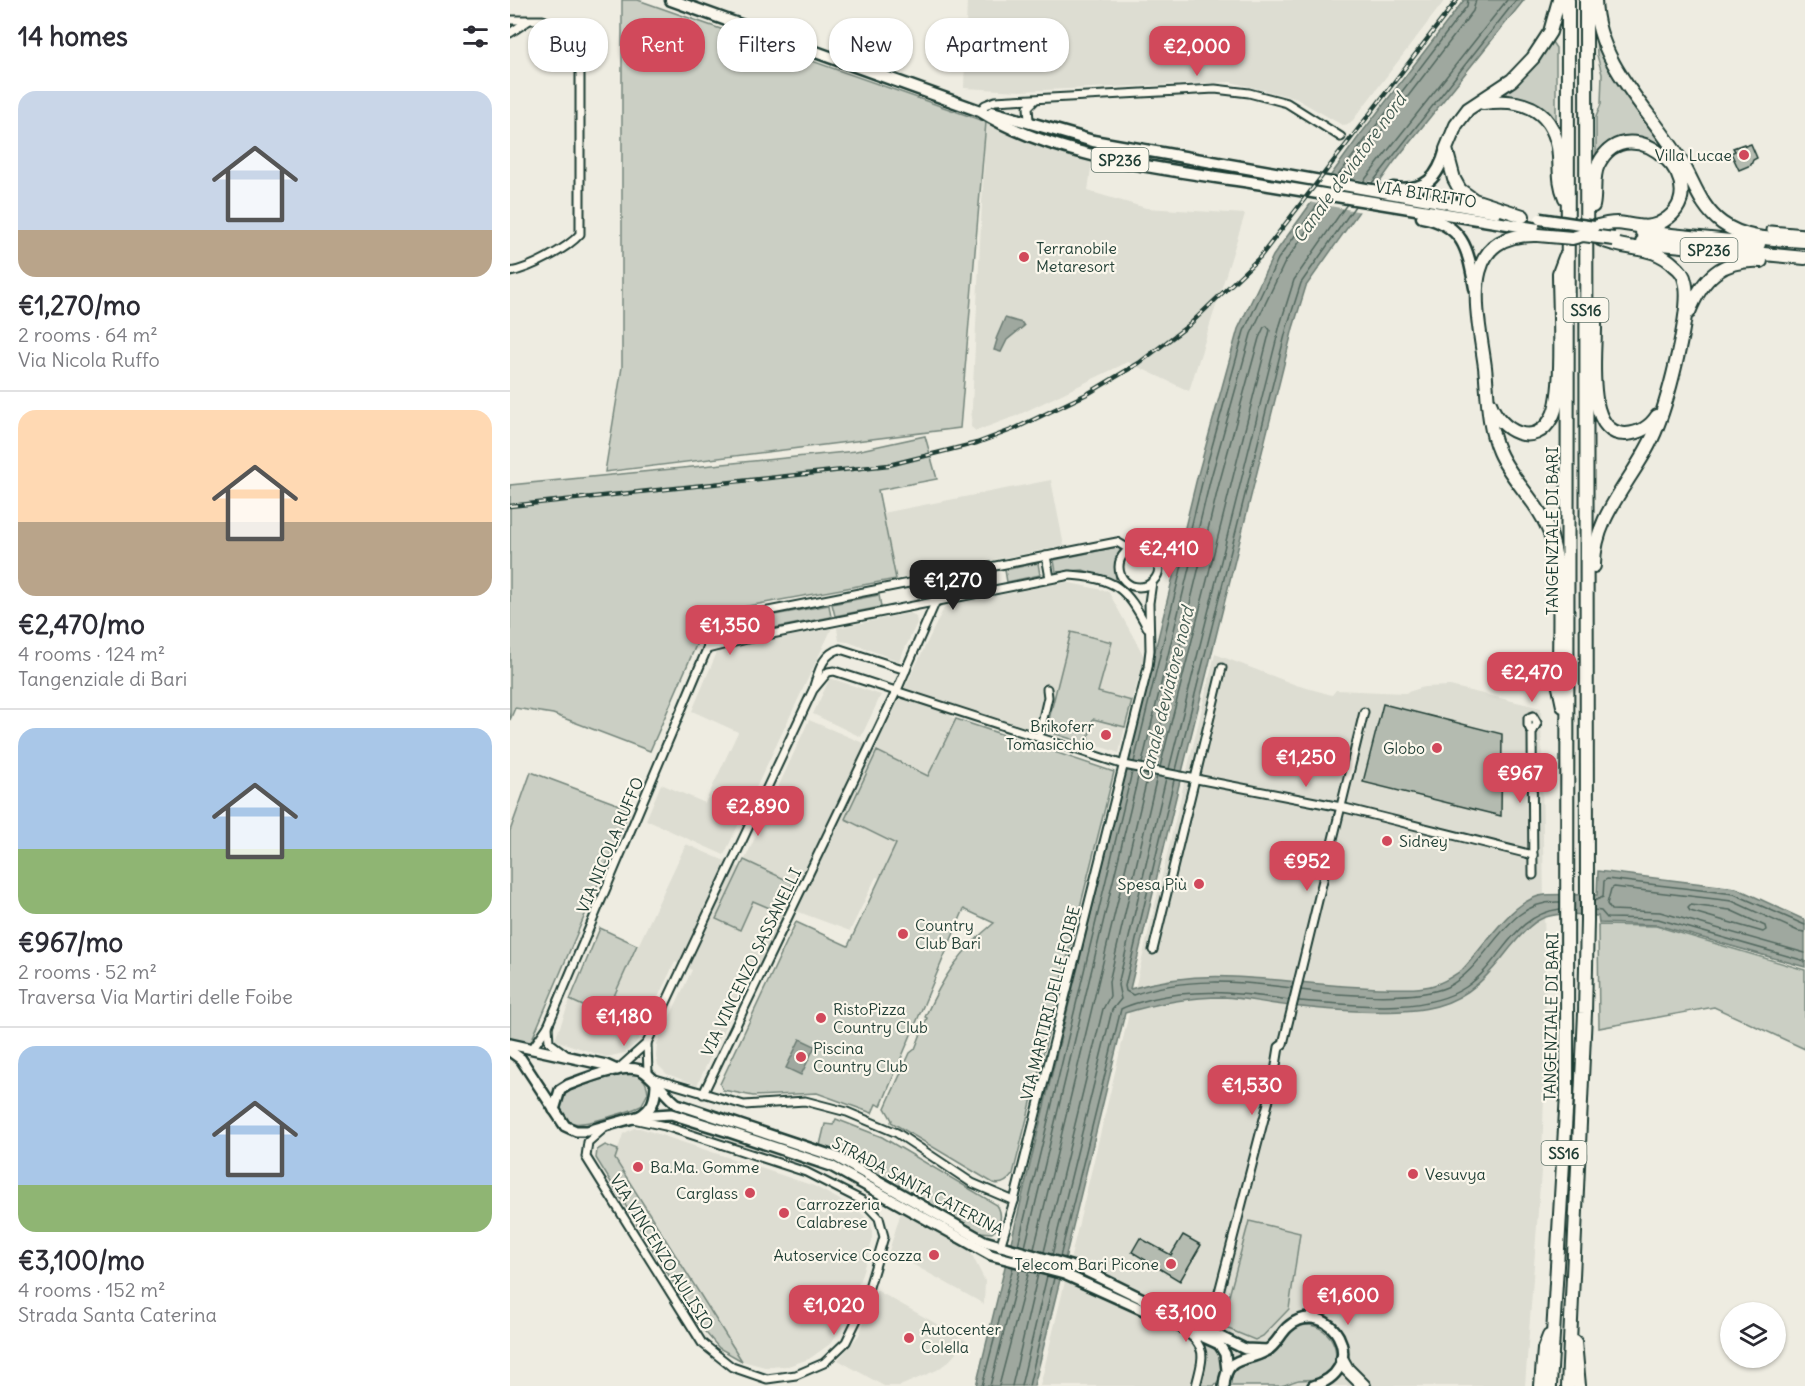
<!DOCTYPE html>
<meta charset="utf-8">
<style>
:root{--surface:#fff;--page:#f7f7f7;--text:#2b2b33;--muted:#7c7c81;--line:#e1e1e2;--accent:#d1495b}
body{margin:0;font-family:Delius,sans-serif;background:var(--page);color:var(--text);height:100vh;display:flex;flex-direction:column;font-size:22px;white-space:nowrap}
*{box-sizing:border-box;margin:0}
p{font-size:20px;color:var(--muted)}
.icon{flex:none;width:33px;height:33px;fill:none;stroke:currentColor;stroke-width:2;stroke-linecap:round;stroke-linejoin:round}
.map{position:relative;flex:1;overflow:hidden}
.side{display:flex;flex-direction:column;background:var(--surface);width:510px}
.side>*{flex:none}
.guide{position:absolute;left:18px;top:18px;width:570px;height:54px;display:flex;gap:12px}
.fabs{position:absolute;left:1210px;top:1302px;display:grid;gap:12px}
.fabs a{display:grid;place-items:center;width:66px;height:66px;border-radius:50%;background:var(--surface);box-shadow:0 2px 4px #0004;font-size:30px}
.price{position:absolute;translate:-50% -51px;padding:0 14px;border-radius:12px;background:var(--accent);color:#fff;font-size:20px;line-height:39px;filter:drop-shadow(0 2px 3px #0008)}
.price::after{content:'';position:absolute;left:50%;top:36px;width:18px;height:14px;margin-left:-9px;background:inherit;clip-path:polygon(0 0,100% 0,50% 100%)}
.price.current{background:#222;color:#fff}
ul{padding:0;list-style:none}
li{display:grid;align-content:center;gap:12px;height:318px;padding:0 18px}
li+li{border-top:2px solid var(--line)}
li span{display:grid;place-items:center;height:186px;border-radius:18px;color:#555}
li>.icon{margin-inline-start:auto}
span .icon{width:108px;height:108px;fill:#fffc;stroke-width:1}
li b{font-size:26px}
h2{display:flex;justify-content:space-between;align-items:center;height:72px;padding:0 18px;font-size:26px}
.tag{padding:0 21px;border-radius:24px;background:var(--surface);box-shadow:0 2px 4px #0004;font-size:21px;line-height:54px}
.tag.current{background:var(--accent);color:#fff}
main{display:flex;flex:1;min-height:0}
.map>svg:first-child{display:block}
.built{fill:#ddddd2}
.green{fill:#cbcfc4;stroke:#75867c;stroke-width:1.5}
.water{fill:#9fa89f;stroke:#6c7d74;stroke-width:1.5}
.pier{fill:#eeece1}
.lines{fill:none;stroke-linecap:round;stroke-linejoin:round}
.shore{stroke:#52685f;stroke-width:1.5}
.building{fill:#b4bbb0;stroke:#1f3d34;stroke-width:1.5}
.street-casing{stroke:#1f3d34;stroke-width:11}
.secondary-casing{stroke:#1f3d34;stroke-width:14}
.primary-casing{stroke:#1f3d34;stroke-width:15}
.highway-casing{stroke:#1f3d34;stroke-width:16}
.street{stroke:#fbf7ec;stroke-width:7}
.secondary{stroke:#fbf7ec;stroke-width:9}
.primary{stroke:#fbf7ec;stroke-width:10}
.highway{stroke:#fbf7ec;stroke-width:12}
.rail-casing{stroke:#1f3d34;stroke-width:4.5}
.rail{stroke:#fbf7ec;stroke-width:2;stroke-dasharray:7;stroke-linecap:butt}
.primary-bridge-casing{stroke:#1f3d34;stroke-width:15;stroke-linecap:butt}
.highway-bridge-casing{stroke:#1f3d34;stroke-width:16;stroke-linecap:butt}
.primary-bridge{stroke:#fbf7ec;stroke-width:10}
.highway-bridge{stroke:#fbf7ec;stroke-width:12}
.poi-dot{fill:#d1495b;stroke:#fbf7ec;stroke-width:2}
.labels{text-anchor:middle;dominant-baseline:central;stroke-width:4.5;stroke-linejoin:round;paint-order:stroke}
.shield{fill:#fbf7ec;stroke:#61756b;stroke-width:1.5}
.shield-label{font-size:15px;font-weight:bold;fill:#1f3d34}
.poi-label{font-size:16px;fill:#1f3d34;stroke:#fbf7ec;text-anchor:start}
.street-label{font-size:16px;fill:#1f3d34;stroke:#fbf7ec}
.water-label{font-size:18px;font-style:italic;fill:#455d54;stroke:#fbf7ec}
</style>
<main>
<section class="side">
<h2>14 homes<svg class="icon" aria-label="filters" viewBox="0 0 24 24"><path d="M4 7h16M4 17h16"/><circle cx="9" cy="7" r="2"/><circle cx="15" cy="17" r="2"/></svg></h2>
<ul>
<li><span style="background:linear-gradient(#c9d6e8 75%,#b9a48a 0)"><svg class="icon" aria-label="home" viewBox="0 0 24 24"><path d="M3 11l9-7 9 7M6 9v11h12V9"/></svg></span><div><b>€1,270/mo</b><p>2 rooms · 64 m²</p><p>Via Nicola Ruffo</p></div></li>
<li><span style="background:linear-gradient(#ffd9b3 60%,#b9a48a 0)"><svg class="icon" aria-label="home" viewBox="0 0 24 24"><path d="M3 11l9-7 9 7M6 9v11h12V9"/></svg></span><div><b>€2,470/mo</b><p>4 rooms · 124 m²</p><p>Tangenziale di Bari</p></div></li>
<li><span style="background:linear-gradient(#a9c7e8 65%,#8fb573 0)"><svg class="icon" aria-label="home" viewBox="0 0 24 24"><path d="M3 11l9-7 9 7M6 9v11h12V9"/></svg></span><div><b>€967/mo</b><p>2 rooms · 52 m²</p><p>Traversa Via Martiri delle Foibe</p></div></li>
<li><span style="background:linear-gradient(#a9c7e8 75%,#8fb573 0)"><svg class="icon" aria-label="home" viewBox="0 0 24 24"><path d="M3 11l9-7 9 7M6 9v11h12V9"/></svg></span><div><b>€3,100/mo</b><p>4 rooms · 152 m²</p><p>Strada Santa Caterina</p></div></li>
</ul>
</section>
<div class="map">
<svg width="1295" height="1386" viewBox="0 0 1295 1386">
<rect width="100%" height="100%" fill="#eeece1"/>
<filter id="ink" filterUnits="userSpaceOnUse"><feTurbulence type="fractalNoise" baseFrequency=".0167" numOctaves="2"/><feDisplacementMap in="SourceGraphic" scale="12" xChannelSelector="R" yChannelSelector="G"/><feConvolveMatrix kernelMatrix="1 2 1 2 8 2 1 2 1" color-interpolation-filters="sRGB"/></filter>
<g filter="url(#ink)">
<!-- built -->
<g class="built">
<path d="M457 0H935L840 124 832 125 785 98 721 82 510 91 454 88Z"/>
<path d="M476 122 538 149 582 161 578 191 636 208 735 214 679 391 618 362 506 416 466 431 461 427Z"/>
<path d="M541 480 554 546 386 579 373 513Z"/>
<path d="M555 582 598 591 635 658 622 700 534 733 447 706 441 717 446 719 419 776 415 774 383 842 386 844 370 878 366 877 340 931 286 911 256 973 243 968 187 1085 157 1074 148 1065 146 1057 147 1044 182 970 165 962 126 1043 115 1053 96 1057 45 1040 60 1000 95 1016 176 844 231 868 299 720 365 748 435 606Z"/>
<path d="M400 613 406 616 407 623 389 661 338 642 329 641 327 628Z"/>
<path d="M322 628 214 855 136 820 151 784 195 803 228 732 182 711 208 650Z"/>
<path d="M705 654 786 685 822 695 826 690 895 693 914 687 940 686 1031 708 1036 1032 1032 1158 1015 1386H530Z"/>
<path d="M320 678 371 695 351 737 303 714Z"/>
<path d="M583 719 615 727 609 753 577 742Z"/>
<path d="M124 1128H130L304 1186 347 1209 356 1218 362 1229V1242L339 1314 332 1327 320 1344 299 1359 278 1366 255 1367 232 1361 105 1158 113 1134Z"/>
<path d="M391 1212 460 1251 475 1281 474 1304 379 1251Z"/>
<path d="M366 1290 457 1341 439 1361 427 1370 390 1386H374L328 1360 349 1335Z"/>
</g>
<!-- green -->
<g class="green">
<path d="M112 0H128L476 122 450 428 95 472 112 367Z"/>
<path d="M1086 37 1158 152 1138 141 1099 145 1086 155V117L1091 104 1092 74 1087 55Z"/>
<path d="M1042 42 1046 48V127L1012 99 998 95 996 92Z"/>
<path d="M415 436 427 479 368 490 386 579 200 613 140 751 43 714 5 708 0 720V485L346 451Z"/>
<path d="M607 547 611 548 605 564 606 581 573 570 546 572 544 560Z"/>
<path d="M528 563 530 575 497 582 495 570Z"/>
<path d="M369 595 371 607 325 616 322 604Z"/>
<path d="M319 605 321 617 233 634V629L236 628V624H232L231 621Z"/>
<path d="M561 632 602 642 588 692 622 701 615 727 583 719 577 744 536 731Z"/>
<path d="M446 719 604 772 503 1174C498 1181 492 1186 483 1183L381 1122 382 1120 375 1108 400 1053 405 1049 417 1018 415 1017C433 977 450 951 484 923L454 909 371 1106 366 1104 362 1113 307 1093 243 1096 213 1090 210 1084 286 922 338 946 386 844 335 819 367 751 418 776Z"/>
<path d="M21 772 120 809 20 1044 0 1038V831Z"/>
<path d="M234 860 283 883 269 912 243 901 230 930 206 919Z"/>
<path d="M1088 925 1146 926 1295 970V1049L1204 1007 1089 1028Z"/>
<path d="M90 928 127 945 95 1016 60 1000Z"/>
<path d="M115 1072C129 1074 137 1078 138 1093L131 1106C121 1111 109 1114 99 1117 80 1122 51 1134 50 1103L57 1091Z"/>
<path d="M326 1119 372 1137 487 1205C493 1214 491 1227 482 1233L470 1232 340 1158 310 1145 315 1124 323 1125Z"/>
<path d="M95 1145 108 1150 105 1159 232 1361 209 1348 191 1327 86 1158 87 1150Z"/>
<path d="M739 1221 790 1233 779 1309 753 1336 745 1340 711 1326Z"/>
<path d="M796 1325C824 1325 838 1362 812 1377 804 1381 797 1379 789 1380 783 1381 777 1385 771 1386 755 1386 736 1386 720 1386 720 1380 722 1373 727 1369 736 1360 751 1362 762 1355 776 1345 777 1328 796 1325Z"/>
<path d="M694 1342C713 1352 721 1368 704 1386H689L696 1355Z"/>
</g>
<!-- water -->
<g class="water">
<path d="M954 0H1014L884 162 796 286 783 328 673 768 620 989C654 979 688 975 724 977 773 979 821 987 870 988 888 988 907 990 924 985 935 982 943 976 952 970 973 949 1003 897 1035 895 1052 894 1070 895 1087 895L1088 871 1226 888 1295 920V967L1147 925 1089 923 1088 916C1070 915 1046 911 1029 920 1018 925 1008 939 1000 948 980 974 960 997 927 1006 891 1016 819 1010 781 1006 759 1004 736 998 713 997 679 997 648 1003 615 1013L524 1386H466L687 478 728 329 763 256 847 139Z"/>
<path d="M495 318 512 323 514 326 497 340 491 352 484 350 487 340 486 339Z"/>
<path d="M290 1039 305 1046 291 1075 276 1068Z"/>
</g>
<!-- pier -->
<path class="pier" d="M818 175 872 183 852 212 798 202Z"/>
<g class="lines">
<!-- shore -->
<g class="shore">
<path d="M827 177 957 6 958 0"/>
<path d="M835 179 963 11 966 0"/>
<path d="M853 182 997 0"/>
<path d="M862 183 1006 0"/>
<path d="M624 762 693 479 734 331 768 259 811 200"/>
<path d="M632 763 700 481 741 334 775 262 819 201"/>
<path d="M641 765 709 484 749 338 754 327 757 326 760 330 650 767"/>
<path d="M659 769 770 325 784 280 837 204"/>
<path d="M666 770 777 327 791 283 845 206"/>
<path d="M664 780 615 986 616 991 623 995C673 977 729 981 782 988"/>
<path d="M1084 901 1093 897 1094 881 1097 879 1224 894 1295 925"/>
<path d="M1181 905 1220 910 1255 926 1256 930 1253 932 1180 911 1178 908Z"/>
<path d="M1084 910 1091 911 1097 918 1148 919 1295 961"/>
<path d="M1295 932 1288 931 1222 901 1104 887 1101 889 1097 904 1101 910 1150 912 1295 953"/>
<path d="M791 990C826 995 906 1001 937 987 981 965 994 899 1050 902"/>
<path d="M789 1001C838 1004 913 1016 956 987 992 963 1002 915 1050 909"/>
<path d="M508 1245 622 772"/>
<path d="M515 1247 629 773"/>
<path d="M524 1249 638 775"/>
<path d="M534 1252 593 1009 600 996 599 982 647 776"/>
<path d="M542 1255 602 1010 611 999 608 985 656 778"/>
<path d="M550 1257 611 1009C620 1004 631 1002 641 999 689 988 731 993 779 1000"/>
<path d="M472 1386 503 1267"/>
<path d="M480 1386 510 1269"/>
<path d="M489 1386 519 1271"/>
<path d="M502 1386 528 1274"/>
<path d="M511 1386 537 1276"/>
<path d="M519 1386 544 1278"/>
</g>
</g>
<!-- building -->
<g class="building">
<path d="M1234 144 1235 146 1241 144 1247 158 1243 160 1241 165 1229 170 1221 153 1225 151 1223 148Z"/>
<path d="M873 704 992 734 991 816 853 782Z"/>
<path d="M673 1235 691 1245 670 1281 622 1252 630 1238 661 1255Z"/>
</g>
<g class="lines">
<defs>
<g id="street">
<path d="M0 20H33L70 35V234C57 249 19 269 0 272"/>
<path d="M0 33 18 21"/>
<path d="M470 111 475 105 485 101 705 89 739 93 777 103 831 137"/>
<path d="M523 123 519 120 518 107 525 100"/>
<path d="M1261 230 1295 233"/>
<circle cx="629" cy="567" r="20"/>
<path d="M536 556 540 578"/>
<path d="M197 649 237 639 560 575C606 578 616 588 637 627"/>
<path d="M304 686C309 671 312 654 330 649L396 670"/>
<path d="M1022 733 1027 723 1023 716 1018 718V725L1022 733 1023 875"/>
<path d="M529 736 538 697 537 689"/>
<path d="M643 950 712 668"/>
<path d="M38 1026 39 1042 55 1054"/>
<path d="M137 1043 138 1074"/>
<path d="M22 1049 38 1026 197 649C200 637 201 627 212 620L607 542 619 549"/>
<path d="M107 1070 137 1043 303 690 318 672 324 671 614 765 831 807 1023 855"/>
<path d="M142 1078 234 1105 295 1101 337 1112 387 1133 462 1183 504 1201"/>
<path d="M193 1094 387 690 425 603 421 579"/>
<path d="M93 1129 78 1142 76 1157 192 1343 222 1367 257 1379 286 1375 314 1363 336 1342 353 1307 374 1237 369 1218 353 1201 296 1172 155 1126 123 1119"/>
<path d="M490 1247 504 1201 638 667 640 650 639 603 642 582"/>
<path d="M685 1323H697L703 1315 763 1084 769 1047 773 1044 854 712"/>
<path d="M677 1333C700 1349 691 1363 686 1386"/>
</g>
<g id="secondary">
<path d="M0 1044 96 1065 107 1070"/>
<path d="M0 1051 11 1059 55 1126 66 1131H77L130 1116 161 1114 219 1132 321 1166 481 1255 554 1274 709 1344 715 1354 717 1370"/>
<path d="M44 1110 50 1090 58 1085C76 1078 120 1060 136 1073 147 1081 155 1095 167 1104L326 1157 474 1241 574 1270 735 1349 758 1350"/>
<path d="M130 1116C143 1108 145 1100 146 1085"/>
<path d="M714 1386C716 1354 736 1363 756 1351 770 1343 771 1327 789 1320 828 1306 857 1371 803 1386"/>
</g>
<g id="primary">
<path d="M161 0 470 111C549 161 667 170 759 185 849 199 938 215 1028 229"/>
<path d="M482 112 583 141 987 212"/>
<path d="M883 188C916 192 928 178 936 149"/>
<path d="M912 217C955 225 958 251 965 288"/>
</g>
<g id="highway">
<path d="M1085 0C1087 64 1138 108 1170 159 1184 181 1189 206 1212 223 1235 240 1267 239 1295 241"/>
<path d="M973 103C1009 98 1040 106 1048 147 1051 166 1047 179 1055 198"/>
<path d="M1083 206C1086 193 1082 177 1088 165 1119 101 1216 190 1148 224 1135 230 1120 224 1107 223 1099 223 1091 225 1084 227"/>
<path d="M1013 216 964 200 950 190 944 179 936 149 946 125 958 109 1002 80 1023 58 1040 32 1049 0"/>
<path d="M1132 232 1249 244"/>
<path d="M1028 235C945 232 968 314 975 367 978 396 977 424 989 452 1002 482 1031 504 1041 537 1054 580 1048 641 1049 687L1053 706"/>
<path d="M1132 242 1295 258"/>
<path d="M1080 305C1082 311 1084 317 1085 323 1086 350 1073 435 1116 434 1130 433 1140 427 1147 416"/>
<path d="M1179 312C1193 277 1212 259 1251 261"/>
<path d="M980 403C990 431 1025 450 1042 417 1055 394 1049 304 1049 273L1055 257"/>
<path d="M1084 566C1083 513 1129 475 1147 427 1158 399 1183 307 1175 281 1174 275 1169 269 1165 266 1142 243 1117 252 1090 239"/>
<path d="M1065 1342 1069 1386"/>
<path d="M832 1360 837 1369 854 1386"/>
<path d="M1031 1386 1034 1349 1039 1336"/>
<path d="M1040 1386 1057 1094 1058 0"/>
<path d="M1058 1386 1075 1013 1077 920 1076 0"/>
</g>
</defs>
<!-- street casing -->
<use href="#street" class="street-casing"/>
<!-- secondary casing -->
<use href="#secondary" class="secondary-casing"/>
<!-- primary casing -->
<use href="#primary" class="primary-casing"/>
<!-- highway casing -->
<use href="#highway" class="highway-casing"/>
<!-- street -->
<use href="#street" class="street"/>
<!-- secondary -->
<use href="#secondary" class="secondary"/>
<!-- primary -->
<use href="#primary" class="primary"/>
<!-- highway -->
<use href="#highway" class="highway"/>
<defs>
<path id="rail" d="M0 506 379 465 467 443 504 429 579 393 629 363 679 325 750 257 947 0"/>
</defs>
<!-- rail casing -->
<use href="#rail" class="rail-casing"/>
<!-- rail -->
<use href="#rail" class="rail"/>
<defs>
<path id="primary-bridge" d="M1030 219 1084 227"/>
<path id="highway-bridge" d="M1028 235 1062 238 1073 235 1104 239"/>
</defs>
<!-- primary-bridge casing -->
<use href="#primary-bridge" class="primary-bridge-casing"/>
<!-- highway-bridge casing -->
<use href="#highway-bridge" class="highway-bridge-casing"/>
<!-- primary-bridge -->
<use href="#primary-bridge" class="primary-bridge"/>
<!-- highway-bridge -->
<use href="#highway-bridge" class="highway-bridge"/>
</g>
</g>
<!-- markers -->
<g class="poi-dot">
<circle cx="1234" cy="155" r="6"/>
<circle cx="514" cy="257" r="6"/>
<circle cx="596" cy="735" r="6"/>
<circle cx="927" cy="748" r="6"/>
<circle cx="877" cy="841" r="6"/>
<circle cx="689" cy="884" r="6"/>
<circle cx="393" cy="934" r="6"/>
<circle cx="311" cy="1018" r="6"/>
<circle cx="291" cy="1057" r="6"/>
<circle cx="128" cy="1167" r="6"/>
<circle cx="903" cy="1174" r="6"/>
<circle cx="240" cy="1193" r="6"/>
<circle cx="274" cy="1213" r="6"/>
<circle cx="424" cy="1255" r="6"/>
<circle cx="661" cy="1264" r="6"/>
<circle cx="399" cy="1338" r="6"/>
</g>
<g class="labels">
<!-- shield labels -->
<g class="shield">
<rect x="581.5" y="148" width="57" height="24" rx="4.5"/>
<rect x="1170.5" y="238" width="57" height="24" rx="4.5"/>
<rect x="1053.5" y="298" width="45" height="24" rx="4.5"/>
<rect x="1031.5" y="1141" width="45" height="24" rx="4.5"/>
</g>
<g class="shield-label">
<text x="610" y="160">SP236</text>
<text x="1199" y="250">SP236</text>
<text x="1076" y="310">SS16</text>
<text x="1054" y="1153">SS16</text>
</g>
<!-- poi labels -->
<g class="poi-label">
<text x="1222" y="155" text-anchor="end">Villa Lucae</text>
<text x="526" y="248">Terranobile<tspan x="526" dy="18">Metaresort</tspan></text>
<text x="584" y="726" text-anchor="end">Brikoferr<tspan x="584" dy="18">Tomasicchio</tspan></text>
<text x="915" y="748" text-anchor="end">Globo</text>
<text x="889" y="841">Sidney</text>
<text x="677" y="884" text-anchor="end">Spesa Più</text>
<text x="405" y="925">Country<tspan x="405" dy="18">Club Bari</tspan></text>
<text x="323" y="1009">RistoPizza<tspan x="323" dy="18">Country Club</tspan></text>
<text x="303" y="1048">Piscina<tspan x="303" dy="18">Country Club</tspan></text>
<text x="140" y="1167">Ba.Ma. Gomme</text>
<text x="915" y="1174">Vesuvya</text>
<text x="228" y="1193" text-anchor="end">Carglass</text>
<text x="286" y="1204">Carrozzeria<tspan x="286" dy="18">Calabrese</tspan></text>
<text x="412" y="1255" text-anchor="end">Autoservice Cocozza</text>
<text x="649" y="1264" text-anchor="end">Telecom Bari Picone</text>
<text x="411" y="1329">Autocenter<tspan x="411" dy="18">Colella</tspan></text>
</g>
<!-- street labels -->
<g class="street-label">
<text transform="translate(916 194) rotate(9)">VIA BITRITTO</text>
<text transform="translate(1042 531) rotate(-90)">TANGENZIALE DI BARI</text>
<text transform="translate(100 845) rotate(-67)">VIA NICOLA RUFFO</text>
<text transform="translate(241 962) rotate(-64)">VIA VINCENZO SASSANELLI</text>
<text transform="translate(540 1003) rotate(-76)">VIA MARTIRI DELLE FOIBE</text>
<text transform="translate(1041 1017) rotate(-89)">TANGENZIALE DI BARI</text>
<text transform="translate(408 1186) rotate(28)">STRADA SANTA CATERINA</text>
<text transform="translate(152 1252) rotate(58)">VIA VINCENZO AULISIO</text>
</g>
<!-- water labels -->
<g class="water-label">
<text transform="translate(839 168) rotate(-54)">Canale deviatore nord</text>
<text transform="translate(656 694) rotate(-76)">Canale deviatore nord</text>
</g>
</g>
</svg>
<div class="fabs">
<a><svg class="icon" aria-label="layers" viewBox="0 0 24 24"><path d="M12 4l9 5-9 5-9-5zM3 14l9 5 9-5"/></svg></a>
</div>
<b class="price" style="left:687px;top:77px">€2,000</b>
<b class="price" style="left:659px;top:579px">€2,410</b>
<b class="price current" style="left:443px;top:611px">€1,270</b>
<b class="price" style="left:220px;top:656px">€1,350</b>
<b class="price" style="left:1022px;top:703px">€2,470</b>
<b class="price" style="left:796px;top:788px">€1,250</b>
<b class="price" style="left:1010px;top:804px">€967</b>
<b class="price" style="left:248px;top:837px">€2,890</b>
<b class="price" style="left:797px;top:892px">€952</b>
<b class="price" style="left:114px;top:1047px">€1,180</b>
<b class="price" style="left:742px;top:1116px">€1,530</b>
<b class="price" style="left:838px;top:1326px">€1,600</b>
<b class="price" style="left:324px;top:1336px">€1,020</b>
<b class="price" style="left:676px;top:1343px">€3,100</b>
<div class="guide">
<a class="tag">Buy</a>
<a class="tag current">Rent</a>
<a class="tag">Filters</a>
<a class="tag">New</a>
<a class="tag">Apartment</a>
</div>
</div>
</main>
